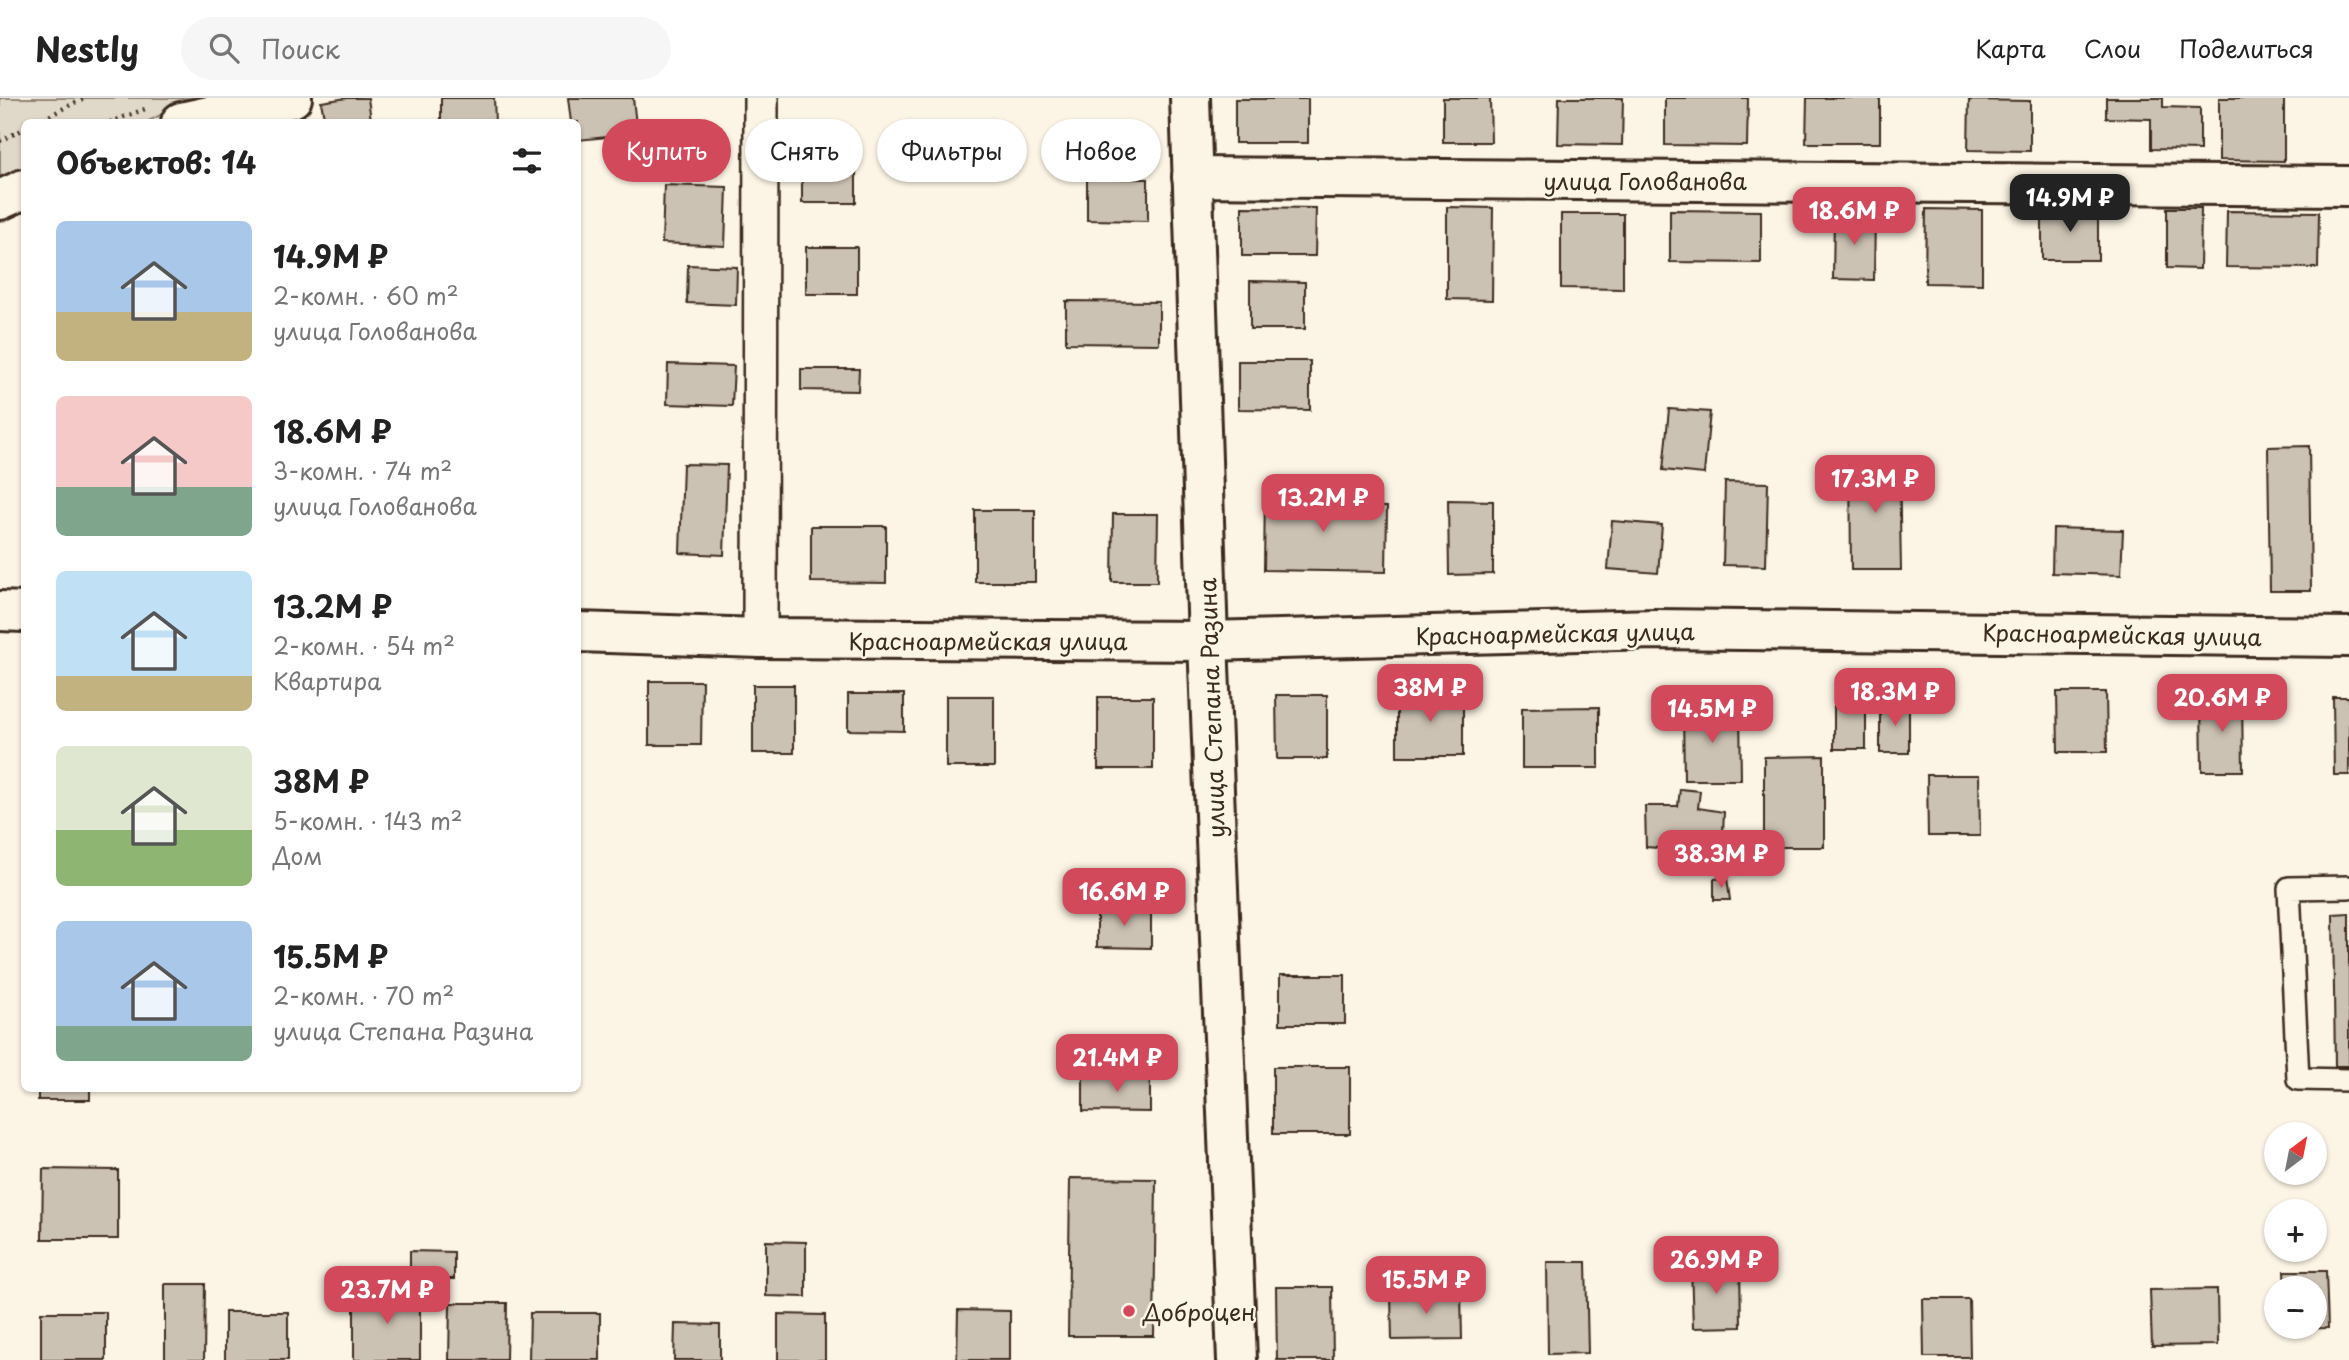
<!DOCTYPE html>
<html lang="ru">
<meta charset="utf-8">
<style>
:root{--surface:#fff;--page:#f6f6f6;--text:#222;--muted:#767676;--line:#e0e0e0;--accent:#d1495b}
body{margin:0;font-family:"Playpen Sans",sans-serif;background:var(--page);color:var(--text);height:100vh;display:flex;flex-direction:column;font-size:26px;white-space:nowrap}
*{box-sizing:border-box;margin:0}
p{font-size:23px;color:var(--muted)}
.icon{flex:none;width:38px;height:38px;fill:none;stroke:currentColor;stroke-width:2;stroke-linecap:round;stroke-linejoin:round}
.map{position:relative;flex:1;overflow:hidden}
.drawer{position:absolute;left:21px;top:21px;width:560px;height:973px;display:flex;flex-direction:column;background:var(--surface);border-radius:10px;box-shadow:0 2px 5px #0004}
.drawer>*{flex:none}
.top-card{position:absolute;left:602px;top:21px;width:665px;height:63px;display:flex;gap:14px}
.needle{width:46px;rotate:32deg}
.buttons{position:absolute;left:2264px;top:1024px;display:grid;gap:14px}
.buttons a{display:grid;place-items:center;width:63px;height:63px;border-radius:50%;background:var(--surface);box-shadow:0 2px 5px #0004;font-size:35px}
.price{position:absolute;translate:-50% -60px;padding:0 16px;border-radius:14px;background:var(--accent);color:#fff;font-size:23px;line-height:46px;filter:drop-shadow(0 2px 4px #0008)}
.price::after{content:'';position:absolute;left:50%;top:42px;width:21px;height:16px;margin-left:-10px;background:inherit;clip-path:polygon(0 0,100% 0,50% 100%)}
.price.current{background:#222;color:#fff}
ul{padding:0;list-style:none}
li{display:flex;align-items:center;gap:21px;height:175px;padding:0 35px}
li span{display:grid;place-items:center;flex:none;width:196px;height:140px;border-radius:10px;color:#555}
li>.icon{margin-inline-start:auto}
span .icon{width:84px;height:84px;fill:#fffc;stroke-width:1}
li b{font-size:30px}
h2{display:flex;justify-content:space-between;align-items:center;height:84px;padding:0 35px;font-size:30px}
.tag{padding:0 24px;border-radius:32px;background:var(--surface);box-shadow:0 2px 5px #0004;font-size:24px;line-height:63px}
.tag.current{background:var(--accent);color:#fff}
header{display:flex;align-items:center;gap:42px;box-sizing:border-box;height:98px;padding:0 35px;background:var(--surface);border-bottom:2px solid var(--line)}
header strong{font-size:33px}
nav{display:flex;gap:38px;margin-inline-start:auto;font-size:24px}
.search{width:490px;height:63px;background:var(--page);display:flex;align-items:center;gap:18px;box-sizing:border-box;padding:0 24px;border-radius:38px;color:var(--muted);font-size:26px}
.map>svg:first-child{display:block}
.green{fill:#e0d8c8;stroke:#8e8173;stroke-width:2}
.building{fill:#ccc2b3;stroke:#3b2a1e;stroke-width:2}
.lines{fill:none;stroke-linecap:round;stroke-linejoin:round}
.service-casing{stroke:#3b2a1e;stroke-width:26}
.pedestrian-casing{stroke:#3b2a1e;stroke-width:38}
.minor-casing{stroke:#3b2a1e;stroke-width:44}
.path{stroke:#3b2a1e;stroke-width:4.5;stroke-dasharray:2 5;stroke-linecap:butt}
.service{stroke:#fcf5e5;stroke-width:21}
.pedestrian{stroke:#fcf5e5;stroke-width:33}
.minor{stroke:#fcf5e5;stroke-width:38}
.poi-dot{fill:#d1495b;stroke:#fcf5e5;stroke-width:2.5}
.labels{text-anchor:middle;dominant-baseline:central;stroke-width:5;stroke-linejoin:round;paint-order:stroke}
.street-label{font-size:23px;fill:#3b2a1e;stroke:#fcf5e5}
.poi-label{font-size:23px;fill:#3b2a1e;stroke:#fcf5e5;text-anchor:start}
</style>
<header>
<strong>Nestly</strong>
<div class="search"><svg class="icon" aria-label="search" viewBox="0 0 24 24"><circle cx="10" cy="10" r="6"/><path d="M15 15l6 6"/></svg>Поиск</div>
<nav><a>Карта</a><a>Слои</a><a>Поделиться</a></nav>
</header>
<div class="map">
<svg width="2349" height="1262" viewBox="0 0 2349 1262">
<rect width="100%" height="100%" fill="#fcf5e5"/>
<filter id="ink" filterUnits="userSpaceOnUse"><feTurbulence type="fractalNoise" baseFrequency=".0143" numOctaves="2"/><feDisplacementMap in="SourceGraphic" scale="14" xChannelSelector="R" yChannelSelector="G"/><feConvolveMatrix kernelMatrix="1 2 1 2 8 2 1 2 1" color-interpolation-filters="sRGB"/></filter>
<g filter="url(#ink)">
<!-- green -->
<path class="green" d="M0 0H194L147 24H24V85L0 89Z"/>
<!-- building -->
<g class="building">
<path d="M347 0H368L371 22 325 24 321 4Z"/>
<path d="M441 0H494L495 24H441Z"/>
<path d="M568 0H633L637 36 578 42V24H571Z"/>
<path d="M1443 0H1490L1491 44H1443Z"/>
<path d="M1559 0H1623L1622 47 1558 46Z"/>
<path d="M1665 0H1748L1747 48 1665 47Z"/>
<path d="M1807 0H1880V45H1806Z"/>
<path d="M2106 0H2163V9L2200 10V52L2151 51V21L2106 20Z"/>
<path d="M2219 0H2284V63L2219 62Z"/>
<rect x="1235" y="1" width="73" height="44"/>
<path d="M1969 2 2030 3V53L1968 52Z"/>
<path d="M802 50 856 51V105H802Z"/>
<path d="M1087 80 1148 81V123L1087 122Z"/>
<path d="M664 87 727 89 725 148 662 145Z"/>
<path d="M1242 109 1316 110 1315 158H1242Z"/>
<path d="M1447 109 1493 110 1492 202 1447 201Z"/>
<path d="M2042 109 2098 110V162H2042Z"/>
<path d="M2167 110H2201L2200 171 2167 170Z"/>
<path d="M1926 111 1982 112V186L1925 185Z"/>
<path d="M1670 112 1761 113V165L1670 164Z"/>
<path d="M2227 113 2319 114 2318 170 2226 169Z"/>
<path d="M1561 116H1623V191L1561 190Z"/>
<path d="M1834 116 1875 117 1874 182 1833 181Z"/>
<rect x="806" y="149" width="51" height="47"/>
<path d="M688 167 737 169 736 207 687 205Z"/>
<path d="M1250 183 1305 184V231H1250Z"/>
<path d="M1066 203 1159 204V246L1066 245Z"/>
<path d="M1238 263H1310V312L1238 311Z"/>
<path d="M668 266 734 268 732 308 667 306Z"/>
<path d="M801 271H859L858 293 801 292Z"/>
<path d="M1669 311 1710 314 1704 376 1663 372Z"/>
<path d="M2309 348 2311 493H2270L2268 349Z"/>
<path d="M1850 361H1899L1901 472H1851Z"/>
<path d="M683 366 727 367 724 457 680 455Z"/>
<path d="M1725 384 1768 385 1766 468 1723 467Z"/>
<path d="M1265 394 1336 395V408L1387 409 1386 474 1264 472Z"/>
<path d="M1448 402 1493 403V476L1449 477Z"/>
<rect x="975" y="412" width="60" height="72"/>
<path d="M1113 416H1158L1157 484H1112Z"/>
<path d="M1612 423 1662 427 1658 475 1608 471Z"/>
<path d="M811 428H886V485L811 484Z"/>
<path d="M2053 430 2123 432 2121 477 2052 475Z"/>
<path d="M649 583H702L701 647H649Z"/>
<rect x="753" y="587" width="41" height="68"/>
<path d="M2057 594H2106L2107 654H2058Z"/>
<rect x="1397" y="595" width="66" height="63"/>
<path d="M848 596H904V633L848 632Z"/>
<path d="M1276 597H1327V661H1277Z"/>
<rect x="946" y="598" width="48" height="71"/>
<rect x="1098" y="599" width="55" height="72"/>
<path d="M2201 599H2242L2243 673H2202Z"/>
<path d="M2333 599H2349V677H2334Z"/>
<rect x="1880" y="605" width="29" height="50"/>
<rect x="1834" y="608" width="32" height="43"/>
<path d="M1599 609V670H1522V610Z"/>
<path d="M1683 611H1740L1741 682H1684Z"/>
<path d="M1824 658V749H1764V659Z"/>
<path d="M1927 677H1979L1980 738H1928Z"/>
<path d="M1680 691 1700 693 1698 710 1724 714 1722 755 1646 749 1645 708H1678Z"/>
<path d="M1727 780 1730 802H1714V781Z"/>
<path d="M1097 811H1151V850L1097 849Z"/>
<path d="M2349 815V968H2335L2333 816Z"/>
<rect x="1280" y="877" width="65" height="49"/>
<rect x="1273" y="969" width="77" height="67"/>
<path d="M1083 978H1150V1014L1083 1013Z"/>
<rect x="38" y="990" width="52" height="12"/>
<path d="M43 1071 118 1072V1141H42Z"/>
<path d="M1070 1080 1156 1081 1154 1238H1068Z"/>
<path d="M766 1143 806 1144V1199L766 1198Z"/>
<path d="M410 1153 454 1154V1181H410Z"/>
<path d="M1547 1164H1586L1588 1255 1548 1256Z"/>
<path d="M1691 1167H1740L1741 1229 1693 1230Z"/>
<path d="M2285 1173H2326L2328 1230 2287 1231V1228H2315V1190H2286Z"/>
<path d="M165 1186H205L204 1262H165Z"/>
<path d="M1276 1189H1332L1333 1262H1277Z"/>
<path d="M2217 1191 2218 1247 2152 1248 2150 1192Z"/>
<path d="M1461 1194 1462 1241 1392 1242 1391 1195Z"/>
<rect x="354" y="1195" width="66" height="67"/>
<path d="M1923 1201H1969L1970 1259H1924Z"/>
<path d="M450 1205H507L506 1262H449Z"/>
<path d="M958 1212 1010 1213V1262H957Z"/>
<rect x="41" y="1214" width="65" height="48"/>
<rect x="225" y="1214" width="63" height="48"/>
<path d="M530 1215H600V1262H529Z"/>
<path d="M778 1216 825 1217V1262H778Z"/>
<path d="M675 1226 720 1227V1262H674Z"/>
</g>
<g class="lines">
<defs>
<path id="service" d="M2349 789 2289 790 2298 981 2349 982"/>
<path id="pedestrian" d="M760 540 761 0"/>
<g id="minor">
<path d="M1190 0 1208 543 1237 1262"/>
<path d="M181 24 292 0"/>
<path d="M1192 79 2349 88"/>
<path d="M0 102 24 91"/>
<path d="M0 513 24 514"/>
<path d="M578 534 760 540 1208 543 1655 531 2349 539"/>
</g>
</defs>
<!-- service casing -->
<use href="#service" class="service-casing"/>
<!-- pedestrian casing -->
<use href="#pedestrian" class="pedestrian-casing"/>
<!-- minor casing -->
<use href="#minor" class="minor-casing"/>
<!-- path -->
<g class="path">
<path d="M37 24 84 0"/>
<path d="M110 24 148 10"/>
<path d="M0 43 24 31"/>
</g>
<!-- service -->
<use href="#service" class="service"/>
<!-- pedestrian -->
<use href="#pedestrian" class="pedestrian"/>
<!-- minor -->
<use href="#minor" class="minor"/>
</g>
</g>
<!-- markers -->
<circle class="poi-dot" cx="1129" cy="1213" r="7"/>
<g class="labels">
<!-- street labels -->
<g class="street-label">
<text x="1645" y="82">улица Голованова</text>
<text transform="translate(1555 535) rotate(-1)">Красноармейская улица</text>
<text transform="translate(2122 536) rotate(1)">Красноармейская улица</text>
<text x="988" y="542">Красноармейская улица</text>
<text transform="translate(1211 610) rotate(-92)">улица Степана Разина</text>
</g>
<!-- poi labels -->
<g class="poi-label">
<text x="1143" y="1213">Доброцен</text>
</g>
</g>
</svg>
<div class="buttons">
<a><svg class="needle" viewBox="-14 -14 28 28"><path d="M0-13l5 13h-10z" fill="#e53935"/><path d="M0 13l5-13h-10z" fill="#767676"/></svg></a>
<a>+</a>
<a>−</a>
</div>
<b class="price current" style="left:2070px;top:136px">14.9M ₽</b>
<b class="price" style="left:1854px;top:149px">18.6M ₽</b>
<b class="price" style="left:1875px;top:417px">17.3M ₽</b>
<b class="price" style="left:1323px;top:436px">13.2M ₽</b>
<b class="price" style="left:1430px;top:626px">38M ₽</b>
<b class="price" style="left:1895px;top:630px">18.3M ₽</b>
<b class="price" style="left:2222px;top:636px">20.6M ₽</b>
<b class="price" style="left:1712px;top:647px">14.5M ₽</b>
<b class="price" style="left:1721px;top:792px">38.3M ₽</b>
<b class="price" style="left:1124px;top:830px">16.6M ₽</b>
<b class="price" style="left:1117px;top:996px">21.4M ₽</b>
<b class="price" style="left:1716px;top:1198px">26.9M ₽</b>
<b class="price" style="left:1426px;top:1218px">15.5M ₽</b>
<b class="price" style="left:387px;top:1228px">23.7M ₽</b>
<div class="top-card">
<a class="tag current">Купить</a>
<a class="tag">Снять</a>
<a class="tag">Фильтры</a>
<a class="tag">Новое</a>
</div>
<section class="drawer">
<h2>Объектов: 14<svg class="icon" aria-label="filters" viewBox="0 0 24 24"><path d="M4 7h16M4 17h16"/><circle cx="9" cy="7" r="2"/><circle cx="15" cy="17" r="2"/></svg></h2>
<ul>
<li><span style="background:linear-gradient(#a9c7e8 65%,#c2b280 0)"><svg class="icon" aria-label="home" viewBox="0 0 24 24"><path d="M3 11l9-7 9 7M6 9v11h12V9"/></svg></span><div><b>14.9M ₽</b><p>2-комн. · 60 m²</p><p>улица Голованова</p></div></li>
<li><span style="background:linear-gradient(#f6c9c9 65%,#7fa58c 0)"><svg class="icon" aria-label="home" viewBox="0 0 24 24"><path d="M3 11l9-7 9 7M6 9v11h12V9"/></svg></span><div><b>18.6M ₽</b><p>3-комн. · 74 m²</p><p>улица Голованова</p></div></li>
<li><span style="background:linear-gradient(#bfe0f5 75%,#c2b280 0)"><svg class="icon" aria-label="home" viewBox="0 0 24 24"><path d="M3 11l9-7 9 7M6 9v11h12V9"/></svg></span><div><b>13.2M ₽</b><p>2-комн. · 54 m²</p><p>Квартира</p></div></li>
<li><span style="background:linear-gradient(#dfe7d0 60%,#8fb573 0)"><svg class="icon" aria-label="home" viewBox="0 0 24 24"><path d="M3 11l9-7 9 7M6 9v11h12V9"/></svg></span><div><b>38M ₽</b><p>5-комн. · 143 m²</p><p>Дом</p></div></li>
<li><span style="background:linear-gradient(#a9c7e8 75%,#7fa58c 0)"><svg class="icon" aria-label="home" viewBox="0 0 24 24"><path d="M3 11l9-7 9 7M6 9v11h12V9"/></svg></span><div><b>15.5M ₽</b><p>2-комн. · 70 m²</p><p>улица Степана Разина</p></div></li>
</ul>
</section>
</div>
